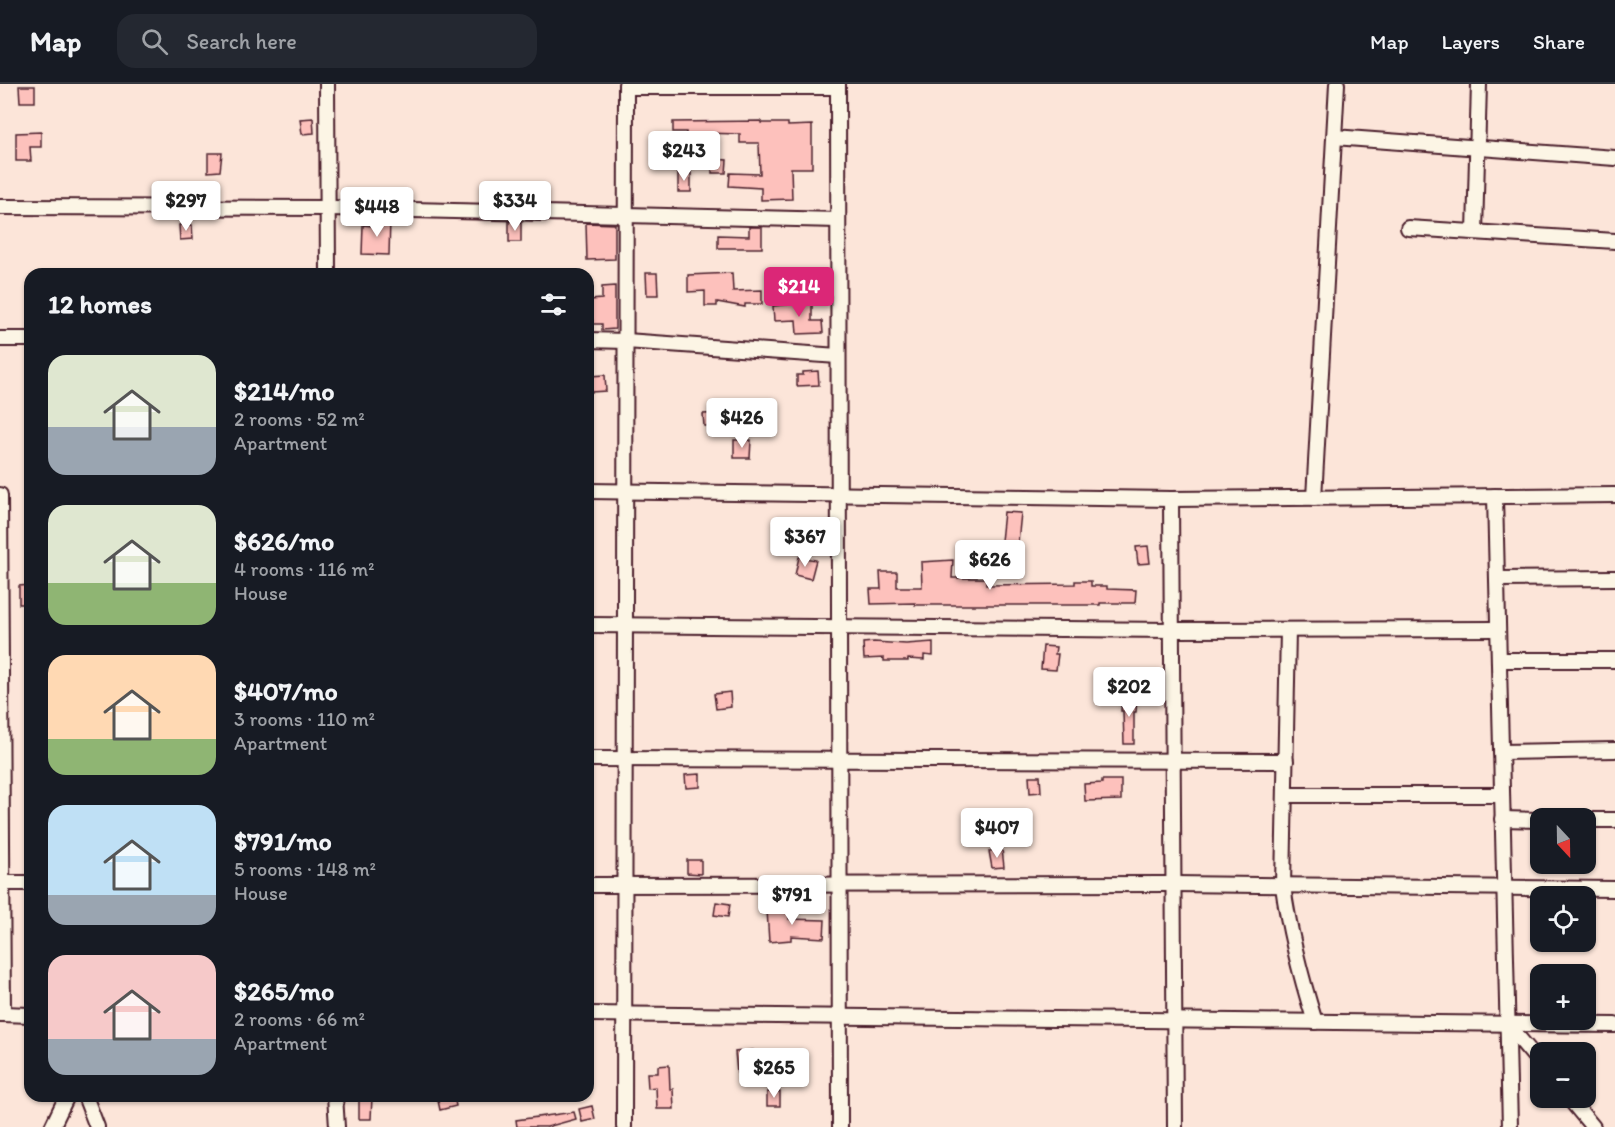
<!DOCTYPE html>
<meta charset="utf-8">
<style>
:root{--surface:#171b24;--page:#242831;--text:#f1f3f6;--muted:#9ea1a6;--line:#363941;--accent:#db2777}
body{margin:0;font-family:Itim,sans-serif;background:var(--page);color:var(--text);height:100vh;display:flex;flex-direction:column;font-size:22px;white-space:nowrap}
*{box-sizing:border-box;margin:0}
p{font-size:20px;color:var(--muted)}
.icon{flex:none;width:33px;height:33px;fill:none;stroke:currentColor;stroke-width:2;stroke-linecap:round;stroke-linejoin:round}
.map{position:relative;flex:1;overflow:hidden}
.sheet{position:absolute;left:24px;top:184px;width:570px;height:834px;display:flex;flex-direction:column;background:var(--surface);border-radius:18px;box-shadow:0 2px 4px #0004}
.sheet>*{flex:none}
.needle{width:39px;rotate:158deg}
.buttons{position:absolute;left:1530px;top:724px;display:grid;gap:12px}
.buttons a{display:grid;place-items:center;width:66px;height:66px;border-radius:12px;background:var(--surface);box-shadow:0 2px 4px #0004;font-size:30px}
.price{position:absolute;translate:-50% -51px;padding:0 14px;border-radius:6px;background:#fff;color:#222;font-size:20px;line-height:39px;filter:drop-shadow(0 2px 3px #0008)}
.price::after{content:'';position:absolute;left:50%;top:36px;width:18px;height:14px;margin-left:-9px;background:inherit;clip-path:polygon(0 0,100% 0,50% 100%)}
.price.selected{background:var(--accent);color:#fff}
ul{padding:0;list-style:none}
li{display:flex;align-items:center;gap:18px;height:150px;padding:0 24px}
li span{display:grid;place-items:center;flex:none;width:168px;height:120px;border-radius:18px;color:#555}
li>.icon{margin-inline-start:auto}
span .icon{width:72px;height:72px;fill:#fffc;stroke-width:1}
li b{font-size:26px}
h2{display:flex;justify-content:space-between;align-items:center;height:72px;padding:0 24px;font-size:26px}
header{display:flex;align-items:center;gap:36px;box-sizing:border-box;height:84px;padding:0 30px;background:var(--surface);border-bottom:2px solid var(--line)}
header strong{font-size:28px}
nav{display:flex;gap:33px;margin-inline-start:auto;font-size:21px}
.search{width:420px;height:54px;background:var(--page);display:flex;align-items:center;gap:15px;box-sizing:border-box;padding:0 21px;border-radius:18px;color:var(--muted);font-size:22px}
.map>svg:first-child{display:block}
.building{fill:#fdc1bc;stroke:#4a1f2b;stroke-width:1.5}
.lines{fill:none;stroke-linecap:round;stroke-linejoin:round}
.street-casing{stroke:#4a1f2b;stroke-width:18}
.street{stroke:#fcf5e5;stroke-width:14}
</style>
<header>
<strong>Map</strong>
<div class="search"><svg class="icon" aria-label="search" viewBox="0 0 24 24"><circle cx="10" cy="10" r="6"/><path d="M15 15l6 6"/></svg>Search here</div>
<nav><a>Map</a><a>Layers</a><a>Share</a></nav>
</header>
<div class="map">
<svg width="1615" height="1043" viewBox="0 0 1615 1043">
<rect width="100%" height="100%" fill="#fce5d9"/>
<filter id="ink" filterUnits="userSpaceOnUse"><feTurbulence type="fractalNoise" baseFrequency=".0167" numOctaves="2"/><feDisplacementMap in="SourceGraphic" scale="12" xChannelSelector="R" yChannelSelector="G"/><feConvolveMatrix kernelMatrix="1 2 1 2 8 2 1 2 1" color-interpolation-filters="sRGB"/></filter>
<g filter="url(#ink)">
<!-- building -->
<g class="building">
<path d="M19 2H35V18H20Z"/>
<path d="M313 34 314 49 302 50 300 35Z"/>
<path d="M761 37V39H788V42L812 41V84H791L792 115 761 116V104L729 102 730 89 760 90 759 59H740V50L701 49V54H686V48H673V38Z"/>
<path d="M41 48V63H30L31 77H16V49Z"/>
<path d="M208 69H222L220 87 208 88Z"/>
<path d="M712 75 727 76 726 89H712Z"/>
<rect x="678" y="89" width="13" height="19"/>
<path d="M373 134 390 135 389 171 362 170 363 141 373 142Z"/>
<path d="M509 137 521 138V158H509Z"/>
<path d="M586 139 615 140V175L587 176Z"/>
<path d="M179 141H192L193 155 180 156Z"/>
<path d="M749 143H762V164H718V151L749 152Z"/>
<path d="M646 189H657L658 211H647Z"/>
<path d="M732 189 733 207 762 206V220H745V223L717 218V222H705V207L688 208V191Z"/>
<path d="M615 202V245L602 246V240H593L590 216 602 215V203Z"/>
<path d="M792 220H812V237H822L823 249 797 250 796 236 774 237 773 222Z"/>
<path d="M818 287 819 301 797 302V291H803V288Z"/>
<path d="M605 291 606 307 591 308 590 292Z"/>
<path d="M725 329 726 346H714V342H704L703 330Z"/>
<path d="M734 356H751L750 374H734Z"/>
<path d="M1004 428 1021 429 1017 468 1000 467Z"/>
<path d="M1148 462 1150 479 1138 480 1136 463Z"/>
<path d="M799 473 816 476 811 495 795 491Z"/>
<path d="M953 476 952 494H986V501L1075 500V497H1091V502H1107V505L1136 506 1135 519H1100V521H915V519L871 520 870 505H881L880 488H897V503H922L921 478Z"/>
<path d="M30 501V520H19V502Z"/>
<path d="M874 558 906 560 933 558V572L924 571V576L908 575V577H884V574L864 575 863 559Z"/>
<path d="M1043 562 1056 563 1055 570H1058L1056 586 1041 585Z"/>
<path d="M730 608 731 623 716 625 714 610Z"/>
<path d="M1122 612 1137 613 1136 628H1134V660H1124L1123 627H1121Z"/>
<path d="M700 690V703L686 704 685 691Z"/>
<path d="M1029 692H1040L1041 708 1030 709Z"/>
<path d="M1102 696H1121V716L1085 717 1084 700 1102 699Z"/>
<path d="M1002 765 1004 783 992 784 989 767Z"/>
<path d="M687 776H701V790L687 789Z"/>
<path d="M716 818 730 820 728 833 714 831Z"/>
<path d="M789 824V835L825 836 824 854 791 852V856L769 858 767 826Z"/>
<path d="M753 966 755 987 737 989 735 968Z"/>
<path d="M669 981 670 1005H673L674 1025H657L656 1003 648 1004 647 989H658V982Z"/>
<rect x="767" y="1008" width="13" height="14"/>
<path d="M437 1012H454L456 1022 440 1026Z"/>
<path d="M359 1013H372L371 1035H359Z"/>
<path d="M592 1022 595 1035 582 1038 579 1025Z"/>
<path d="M574 1028 576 1035 547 1043H517L516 1036Z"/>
</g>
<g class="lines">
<defs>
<g id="street">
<path d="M327 0 328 190"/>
<path d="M838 0 840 1043"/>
<path d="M626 3H838"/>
<path d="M1334 53 1615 74"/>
<path d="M0 123 328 124 838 136"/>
<path d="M1408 144 1615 157"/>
<path d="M1475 148 1479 0"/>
<path d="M0 255H30"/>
<path d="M588 256 626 257 838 272"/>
<path d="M588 407 1171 415 1615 411"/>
<path d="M0 411 3 930H0"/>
<path d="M1495 412 1510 1043"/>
<path d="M1314 414 1337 0"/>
<path d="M1171 415 1175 1043"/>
<path d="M1497 495 1615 494"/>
<path d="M588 541 1172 546 1498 545"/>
<path d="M1288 546 1283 802C1289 848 1301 893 1315 938"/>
<path d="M1499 576H1615"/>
<path d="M1501 668 1615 666"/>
<path d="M588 675 1286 677"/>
<path d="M1285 711H1502"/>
<path d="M1502 735 1540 736"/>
<path d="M1586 736H1615"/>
<path d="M0 799H30"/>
<path d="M588 801 1175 800 1615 805"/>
<path d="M3 930 30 931"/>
<path d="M588 930 1615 941"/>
<path d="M1507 940 1540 979"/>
<path d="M85 1012 97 1043"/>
<path d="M335 1012 337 1043"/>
<path d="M1569 1014 1593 1043"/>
<path d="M52 1043 67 1012"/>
<path d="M624 1043 626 0"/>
</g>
</defs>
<!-- street casing -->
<use href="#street" class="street-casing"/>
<!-- street -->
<use href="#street" class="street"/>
</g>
</g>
</svg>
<div class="buttons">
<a><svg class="needle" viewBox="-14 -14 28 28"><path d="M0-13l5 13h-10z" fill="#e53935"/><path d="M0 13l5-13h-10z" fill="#9ea1a6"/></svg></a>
<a><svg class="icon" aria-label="locate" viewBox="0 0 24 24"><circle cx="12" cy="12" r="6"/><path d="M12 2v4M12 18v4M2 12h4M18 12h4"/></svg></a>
<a>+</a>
<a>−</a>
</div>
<b class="price" style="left:684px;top:98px">$243</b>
<b class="price" style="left:186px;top:148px">$297</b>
<b class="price" style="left:515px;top:148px">$334</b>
<b class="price" style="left:377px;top:154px">$448</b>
<b class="price selected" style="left:799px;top:234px">$214</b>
<b class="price" style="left:742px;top:365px">$426</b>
<b class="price" style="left:805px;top:484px">$367</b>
<b class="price" style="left:990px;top:507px">$626</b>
<b class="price" style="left:1129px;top:634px">$202</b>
<b class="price" style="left:997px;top:775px">$407</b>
<b class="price" style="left:792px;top:842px">$791</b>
<b class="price" style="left:774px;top:1015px">$265</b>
<section class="sheet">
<h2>12 homes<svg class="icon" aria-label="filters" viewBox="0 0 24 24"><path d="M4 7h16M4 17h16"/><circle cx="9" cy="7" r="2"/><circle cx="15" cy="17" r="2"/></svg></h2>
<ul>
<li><span style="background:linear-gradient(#dfe7d0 60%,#9aa5b1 0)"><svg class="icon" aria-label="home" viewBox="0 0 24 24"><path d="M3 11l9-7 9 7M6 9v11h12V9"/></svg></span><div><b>$214/mo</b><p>2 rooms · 52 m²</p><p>Apartment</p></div></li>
<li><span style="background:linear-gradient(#dfe7d0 65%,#8fb573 0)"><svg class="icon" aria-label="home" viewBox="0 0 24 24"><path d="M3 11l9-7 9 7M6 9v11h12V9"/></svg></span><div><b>$626/mo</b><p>4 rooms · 116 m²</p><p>House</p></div></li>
<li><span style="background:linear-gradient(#ffd9b3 70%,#8fb573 0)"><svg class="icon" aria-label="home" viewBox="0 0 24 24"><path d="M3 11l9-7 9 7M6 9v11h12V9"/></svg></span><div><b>$407/mo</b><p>3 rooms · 110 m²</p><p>Apartment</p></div></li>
<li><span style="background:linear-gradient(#bfe0f5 75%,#9aa5b1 0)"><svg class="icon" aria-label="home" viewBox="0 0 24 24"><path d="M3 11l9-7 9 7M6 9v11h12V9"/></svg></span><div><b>$791/mo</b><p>5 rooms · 148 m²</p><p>House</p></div></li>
<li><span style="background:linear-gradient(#f6c9c9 70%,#9aa5b1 0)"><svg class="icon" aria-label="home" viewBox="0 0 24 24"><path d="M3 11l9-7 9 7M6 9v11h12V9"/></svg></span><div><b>$265/mo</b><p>2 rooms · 66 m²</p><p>Apartment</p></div></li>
</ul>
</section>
</div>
